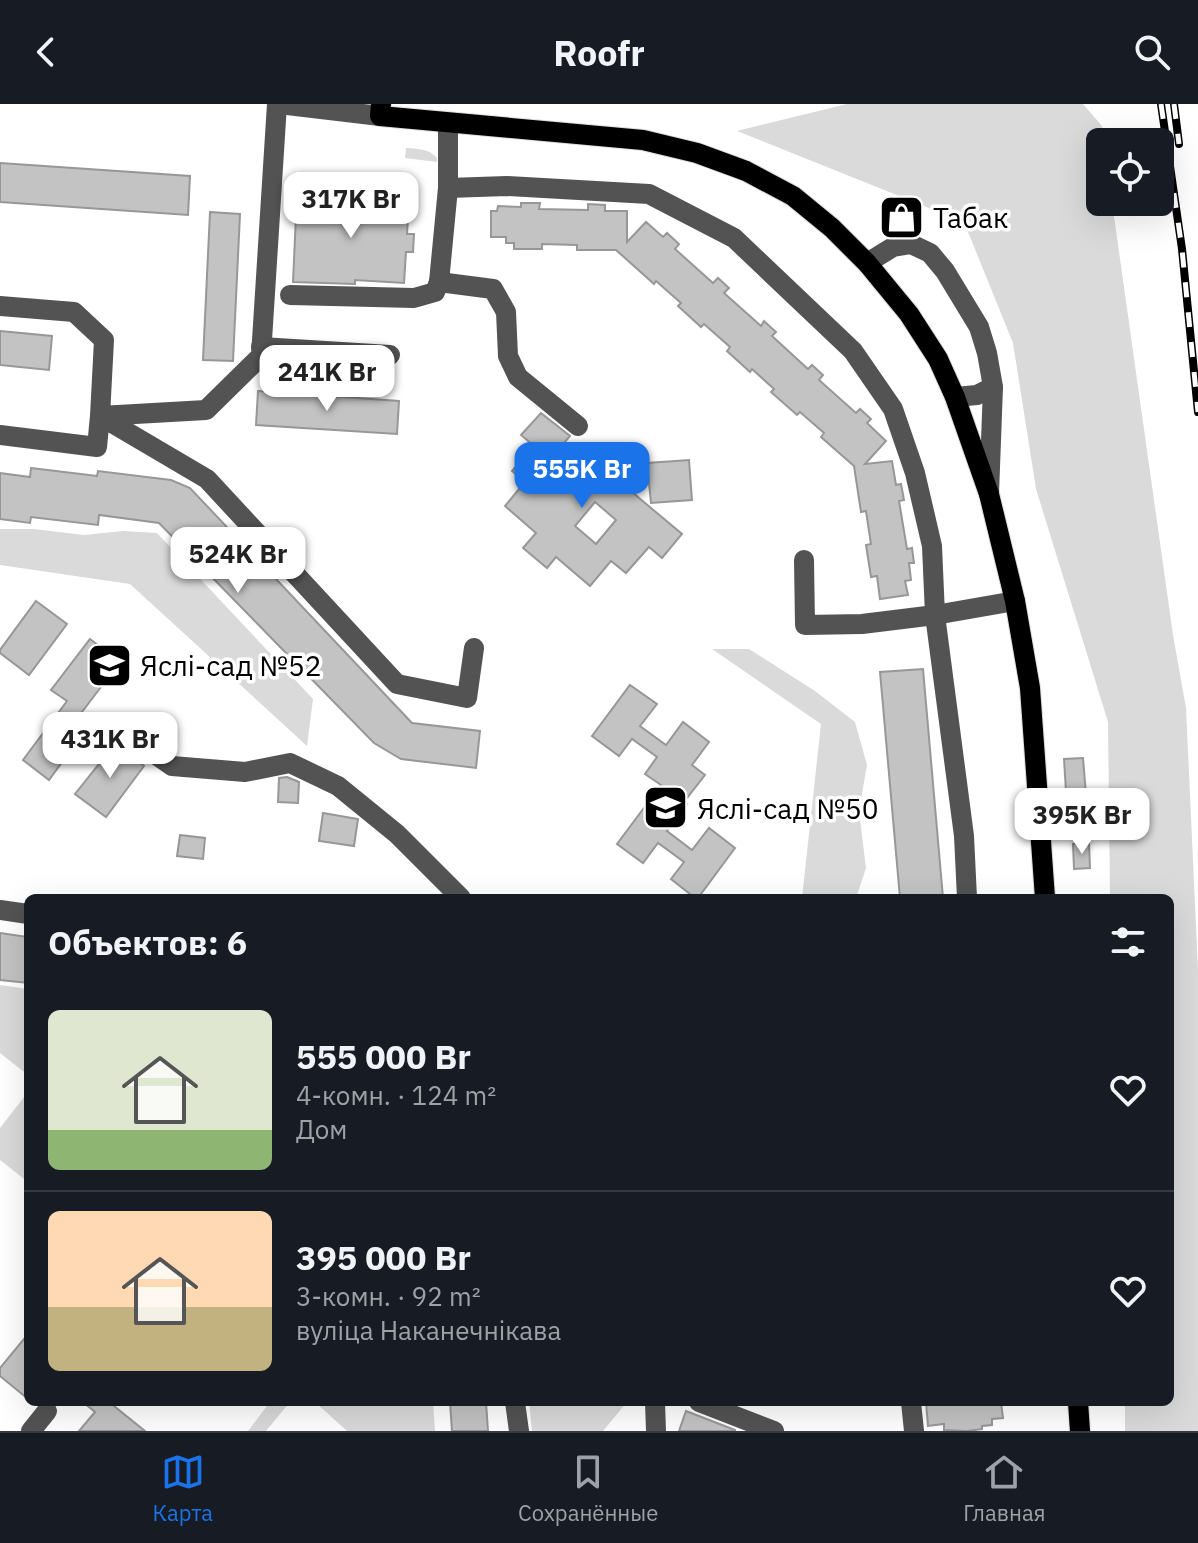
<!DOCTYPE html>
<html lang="ru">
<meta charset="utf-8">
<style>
:root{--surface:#171b24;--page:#20242c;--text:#f1f3f6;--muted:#9ea1a6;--line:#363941;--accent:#1a73e8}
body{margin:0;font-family:"IBM Plex Sans",sans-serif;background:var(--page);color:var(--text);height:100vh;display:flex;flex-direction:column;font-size:30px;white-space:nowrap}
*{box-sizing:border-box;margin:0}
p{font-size:26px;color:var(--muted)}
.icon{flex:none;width:44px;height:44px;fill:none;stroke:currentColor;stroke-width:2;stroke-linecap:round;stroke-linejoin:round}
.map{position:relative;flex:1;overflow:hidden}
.sheet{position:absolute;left:24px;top:790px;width:1150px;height:512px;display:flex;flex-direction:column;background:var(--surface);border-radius:12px;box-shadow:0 8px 32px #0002}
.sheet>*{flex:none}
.tools{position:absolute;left:1086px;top:24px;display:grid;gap:16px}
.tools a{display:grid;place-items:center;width:88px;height:88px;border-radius:12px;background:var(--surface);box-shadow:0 8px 32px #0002;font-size:40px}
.price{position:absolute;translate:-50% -68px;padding:0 18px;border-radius:16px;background:#fff;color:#222;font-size:26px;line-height:52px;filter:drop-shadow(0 2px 4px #0008)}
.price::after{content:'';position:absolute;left:50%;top:48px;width:24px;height:18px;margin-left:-12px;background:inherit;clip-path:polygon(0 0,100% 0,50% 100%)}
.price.selected{background:var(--accent);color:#fff}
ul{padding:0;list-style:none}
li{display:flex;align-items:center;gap:24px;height:200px;padding:0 24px}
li+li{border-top:2px solid var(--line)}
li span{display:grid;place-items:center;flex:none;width:224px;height:160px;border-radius:12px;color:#555}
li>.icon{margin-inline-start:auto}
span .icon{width:96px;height:96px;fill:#fffc;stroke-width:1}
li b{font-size:34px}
h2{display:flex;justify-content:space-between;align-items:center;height:96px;padding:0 24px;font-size:34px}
header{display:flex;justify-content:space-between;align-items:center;height:104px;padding:0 24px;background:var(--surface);font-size:36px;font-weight:700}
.tab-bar{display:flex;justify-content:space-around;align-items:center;height:112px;border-top:2px solid var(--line);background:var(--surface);font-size:22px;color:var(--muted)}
.tab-bar a{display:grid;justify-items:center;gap:4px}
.tab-bar .selected{color:var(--accent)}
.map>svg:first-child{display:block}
.green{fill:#dadada}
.building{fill:#c3c3c3;stroke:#979797;stroke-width:2;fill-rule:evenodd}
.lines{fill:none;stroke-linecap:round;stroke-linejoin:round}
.major-casing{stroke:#dbdbdb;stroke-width:22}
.minor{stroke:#535353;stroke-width:20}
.major{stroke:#000;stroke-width:20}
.rail-casing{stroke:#000;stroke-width:8}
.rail{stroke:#fff;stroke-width:5;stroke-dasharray:15;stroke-linecap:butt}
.labels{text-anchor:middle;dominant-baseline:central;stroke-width:7;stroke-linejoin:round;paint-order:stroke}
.poi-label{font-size:28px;fill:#000;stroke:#fff;text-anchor:start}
</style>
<header><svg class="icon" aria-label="back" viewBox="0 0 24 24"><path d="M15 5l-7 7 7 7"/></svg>Roofr<svg class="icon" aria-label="search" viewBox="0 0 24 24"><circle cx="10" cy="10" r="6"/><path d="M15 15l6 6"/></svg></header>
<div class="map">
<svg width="1198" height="1327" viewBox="0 0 1198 1327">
<rect width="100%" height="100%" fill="#fff"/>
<!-- green -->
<g class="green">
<path d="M847 0H1083L1102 22 1104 38H1100V98H1112L1173 531 1186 604 1198 866V1327H1125V1298H1170V794H1110L1108 618 1036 385 1013 239 964 118 737 27Z"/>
<path d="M406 44C418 45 428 44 437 54V58L405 54Z"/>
<path d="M0 425H34L84 431 123 427 157 429 313 595 307 642 130 480 0 461Z"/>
<path d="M712 545H749L815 587 855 618 867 661 859 707 866 764 856 794H802L821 620Z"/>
<path d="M0 881 28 885V971L0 949Z"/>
<path d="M28 988V1078L0 1056V1024Z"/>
<path d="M270 1298H290L266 1327H248Z"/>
<path d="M315 1298H433L435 1327H347Z"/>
<path d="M529 1298H627L603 1327H532Z"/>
</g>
<!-- building -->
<g class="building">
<path d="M0 59 190 72 188 111 0 98Z"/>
<path d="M327 86 341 87V93L409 97 407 130H414L413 148H406L404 179 355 176V180L293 178 297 90 326 92Z"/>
<path d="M521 99H540L539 105 588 106V100L605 101V107H627V138L646 118 663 133 667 129 679 140 675 145 713 179 718 174 729 184 724 189 761 222 764 217 776 228 772 232 808 265 812 261 823 271 819 276 856 309 860 305 871 315 867 319 886 337 865 360 892 357 896 381 901 380 904 396 899 397 907 445 912 444 914 459H909L911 476 905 477 908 491 880 495 877 472 871 473 866 441 871 440 866 407 861 408 854 362 821 333 824 329 800 308 797 311 771 288 774 285 752 265 750 268 727 247 730 243 704 220 701 223 678 202 681 199 656 177 654 180 616 146H577V141L542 140V145H514V139H506V133H491V107H497L498 102 521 103Z"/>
<path d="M210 108 240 110 233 257 203 256Z"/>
<path d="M0 227 52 232 49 266 0 261Z"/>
<path d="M258 287 399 297 397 330 256 321Z"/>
<path d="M541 309 570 332 559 345 580 363 589 352 682 430 662 454 649 443 626 469 611 457 590 482 556 453 547 464 523 444 536 429 505 402 525 378 512 367 534 342 521 331ZM595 398 616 416 596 440 575 422Z"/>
<path d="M689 356 692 396 651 399 647 359Z"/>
<path d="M31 364 97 372 98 367 171 376 190 384 412 619 480 627 476 664 401 655 374 639 159 419 99 411 98 421 31 413 30 419 0 415V369L30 373Z"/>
<path d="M36 497 67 520 29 571 0 549V546Z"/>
<path d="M90 535 120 558 82 608 93 616 49 676 23 656 67 597 51 586Z"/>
<path d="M923 565 943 794H900L880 568Z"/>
<path d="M630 581 657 600 640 622 666 641 683 618 709 638 692 661 705 671 684 698 687 700 667 727 692 746 709 724 735 744 698 794H695L671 775 684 758 658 739 643 759 617 740 661 681 645 670 657 653 632 635 619 652 592 632Z"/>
<path d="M115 640 144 662 106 713 75 690Z"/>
<path d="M1083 654 1087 702 1067 704 1064 655Z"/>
<path d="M287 673 299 678 298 699 278 698 279 674Z"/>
<path d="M323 709 358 715 354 742 319 737Z"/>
<path d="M180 731 205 734 203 755 177 752Z"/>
<path d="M1089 739 1090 764 1074 765 1073 740Z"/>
<path d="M0 829 28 833V879L0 876Z"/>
<path d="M28 1230V1295L0 1272V1264Z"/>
<path d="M83 1298H109L145 1327H79L95 1308Z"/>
<path d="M450 1298H486L488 1327H452Z"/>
<path d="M926 1298H1001L1003 1314 992 1315V1321L982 1322V1325L967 1327 944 1326V1320L928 1322Z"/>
<path d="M686 1307 735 1326V1327H679Z"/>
</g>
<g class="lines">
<defs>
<g id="major">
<path d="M381 0 380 12 643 36 697 49 746 67 793 92 832 124 867 159 909 210 938 255 955 293 989 390 1015 497 1030 584 1045 794"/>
<path d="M1078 1298 1080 1327"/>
</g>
</defs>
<!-- major casing -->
<use href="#major" class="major-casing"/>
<!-- minor -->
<g class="minor">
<path d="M279 0 380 12"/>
<path d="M448 19V84L439 178 493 185 506 208 508 252 518 273 578 322"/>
<path d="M448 84 507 82 649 90 734 134 853 247 893 305 915 369 932 442 935 511 964 732 967 794"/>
<path d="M867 159 893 143 911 140 930 149 945 167 979 223 987 249 993 283 989 390"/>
<path d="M290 191 414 194 435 188 439 178"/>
<path d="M0 202 74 208 104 236 100 312 206 306 261 252 277 0"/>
<path d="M261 243 390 251"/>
<path d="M955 293 977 291 993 283"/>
<path d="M0 331 97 343 100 312 207 375 397 580 467 594 474 544"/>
<path d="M804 456 805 521 862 520 935 511 1015 497"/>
<path d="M96 643 113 621 172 662 245 668 290 659 338 682 397 730 461 794"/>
<path d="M0 806 28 810"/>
<path d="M515 1298 519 1327"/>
<path d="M655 1298 656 1327"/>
<path d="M699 1298 774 1327"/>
<path d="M911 1298 914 1327"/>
<path d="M31 1327 47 1307"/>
</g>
<!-- major -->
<use href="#major" class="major"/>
<defs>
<g id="rail">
<path d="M1161 0 1182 145 1198 308"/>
<path d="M1174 0 1179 40"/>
</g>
</defs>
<!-- rail casing -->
<use href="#rail" class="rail-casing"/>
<!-- rail -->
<use href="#rail" class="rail"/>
</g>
<!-- icons -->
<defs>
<symbol id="shop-square" viewBox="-11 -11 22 22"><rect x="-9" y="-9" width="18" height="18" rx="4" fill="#000" stroke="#fff"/><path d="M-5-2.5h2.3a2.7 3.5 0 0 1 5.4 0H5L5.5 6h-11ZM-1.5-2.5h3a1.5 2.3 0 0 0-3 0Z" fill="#fff"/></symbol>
<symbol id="school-square" viewBox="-11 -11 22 22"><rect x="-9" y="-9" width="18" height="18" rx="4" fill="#000" stroke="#fff"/><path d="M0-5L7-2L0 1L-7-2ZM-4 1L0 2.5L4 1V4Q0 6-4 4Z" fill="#fff"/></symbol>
</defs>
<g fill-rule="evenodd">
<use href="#shop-square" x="876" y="88" width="51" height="51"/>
<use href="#school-square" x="84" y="536" width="51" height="51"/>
<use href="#school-square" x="640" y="678" width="51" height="51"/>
</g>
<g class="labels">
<!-- poi labels -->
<g class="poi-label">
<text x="933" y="113">Табак</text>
<text x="140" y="561">Яслі-сад №52</text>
<text x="697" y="704">Яслі-сад №50</text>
</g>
</g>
</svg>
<div class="tools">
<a><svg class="icon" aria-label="locate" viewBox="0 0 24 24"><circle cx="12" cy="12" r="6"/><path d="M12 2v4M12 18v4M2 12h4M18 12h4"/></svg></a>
</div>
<b class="price" style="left:351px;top:136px">317K Br</b>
<b class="price" style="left:327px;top:309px">241K Br</b>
<b class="price selected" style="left:582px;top:406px">555K Br</b>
<b class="price" style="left:238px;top:491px">524K Br</b>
<b class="price" style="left:110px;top:676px">431K Br</b>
<b class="price" style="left:1082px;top:752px">395K Br</b>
<section class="sheet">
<h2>Объектов: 6<svg class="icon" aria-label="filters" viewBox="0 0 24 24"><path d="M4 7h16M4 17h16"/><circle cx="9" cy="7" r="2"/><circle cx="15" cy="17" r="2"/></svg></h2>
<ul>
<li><span style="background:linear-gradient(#dfe7d0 75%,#8fb573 0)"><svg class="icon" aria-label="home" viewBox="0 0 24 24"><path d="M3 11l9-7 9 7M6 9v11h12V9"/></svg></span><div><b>555 000 Br</b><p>4-комн. · 124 m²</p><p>Дом</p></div><svg class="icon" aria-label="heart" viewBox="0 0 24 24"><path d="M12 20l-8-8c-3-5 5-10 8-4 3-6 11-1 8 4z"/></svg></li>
<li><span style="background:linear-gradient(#ffd9b3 60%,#c2b280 0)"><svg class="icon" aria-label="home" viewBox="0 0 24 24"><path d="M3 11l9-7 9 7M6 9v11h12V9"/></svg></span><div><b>395 000 Br</b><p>3-комн. · 92 m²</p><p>вуліца Наканечнікава</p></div><svg class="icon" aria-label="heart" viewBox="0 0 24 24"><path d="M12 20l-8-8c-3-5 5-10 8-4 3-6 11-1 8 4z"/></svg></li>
</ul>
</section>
</div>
<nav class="tab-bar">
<a class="selected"><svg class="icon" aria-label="map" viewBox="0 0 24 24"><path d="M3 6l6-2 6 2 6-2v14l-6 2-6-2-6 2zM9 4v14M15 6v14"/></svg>Карта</a>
<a><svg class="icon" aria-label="saved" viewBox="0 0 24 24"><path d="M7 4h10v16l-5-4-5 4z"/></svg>Сохранённые</a>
<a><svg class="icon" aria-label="home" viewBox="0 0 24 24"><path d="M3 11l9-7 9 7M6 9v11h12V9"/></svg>Главная</a>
</nav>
